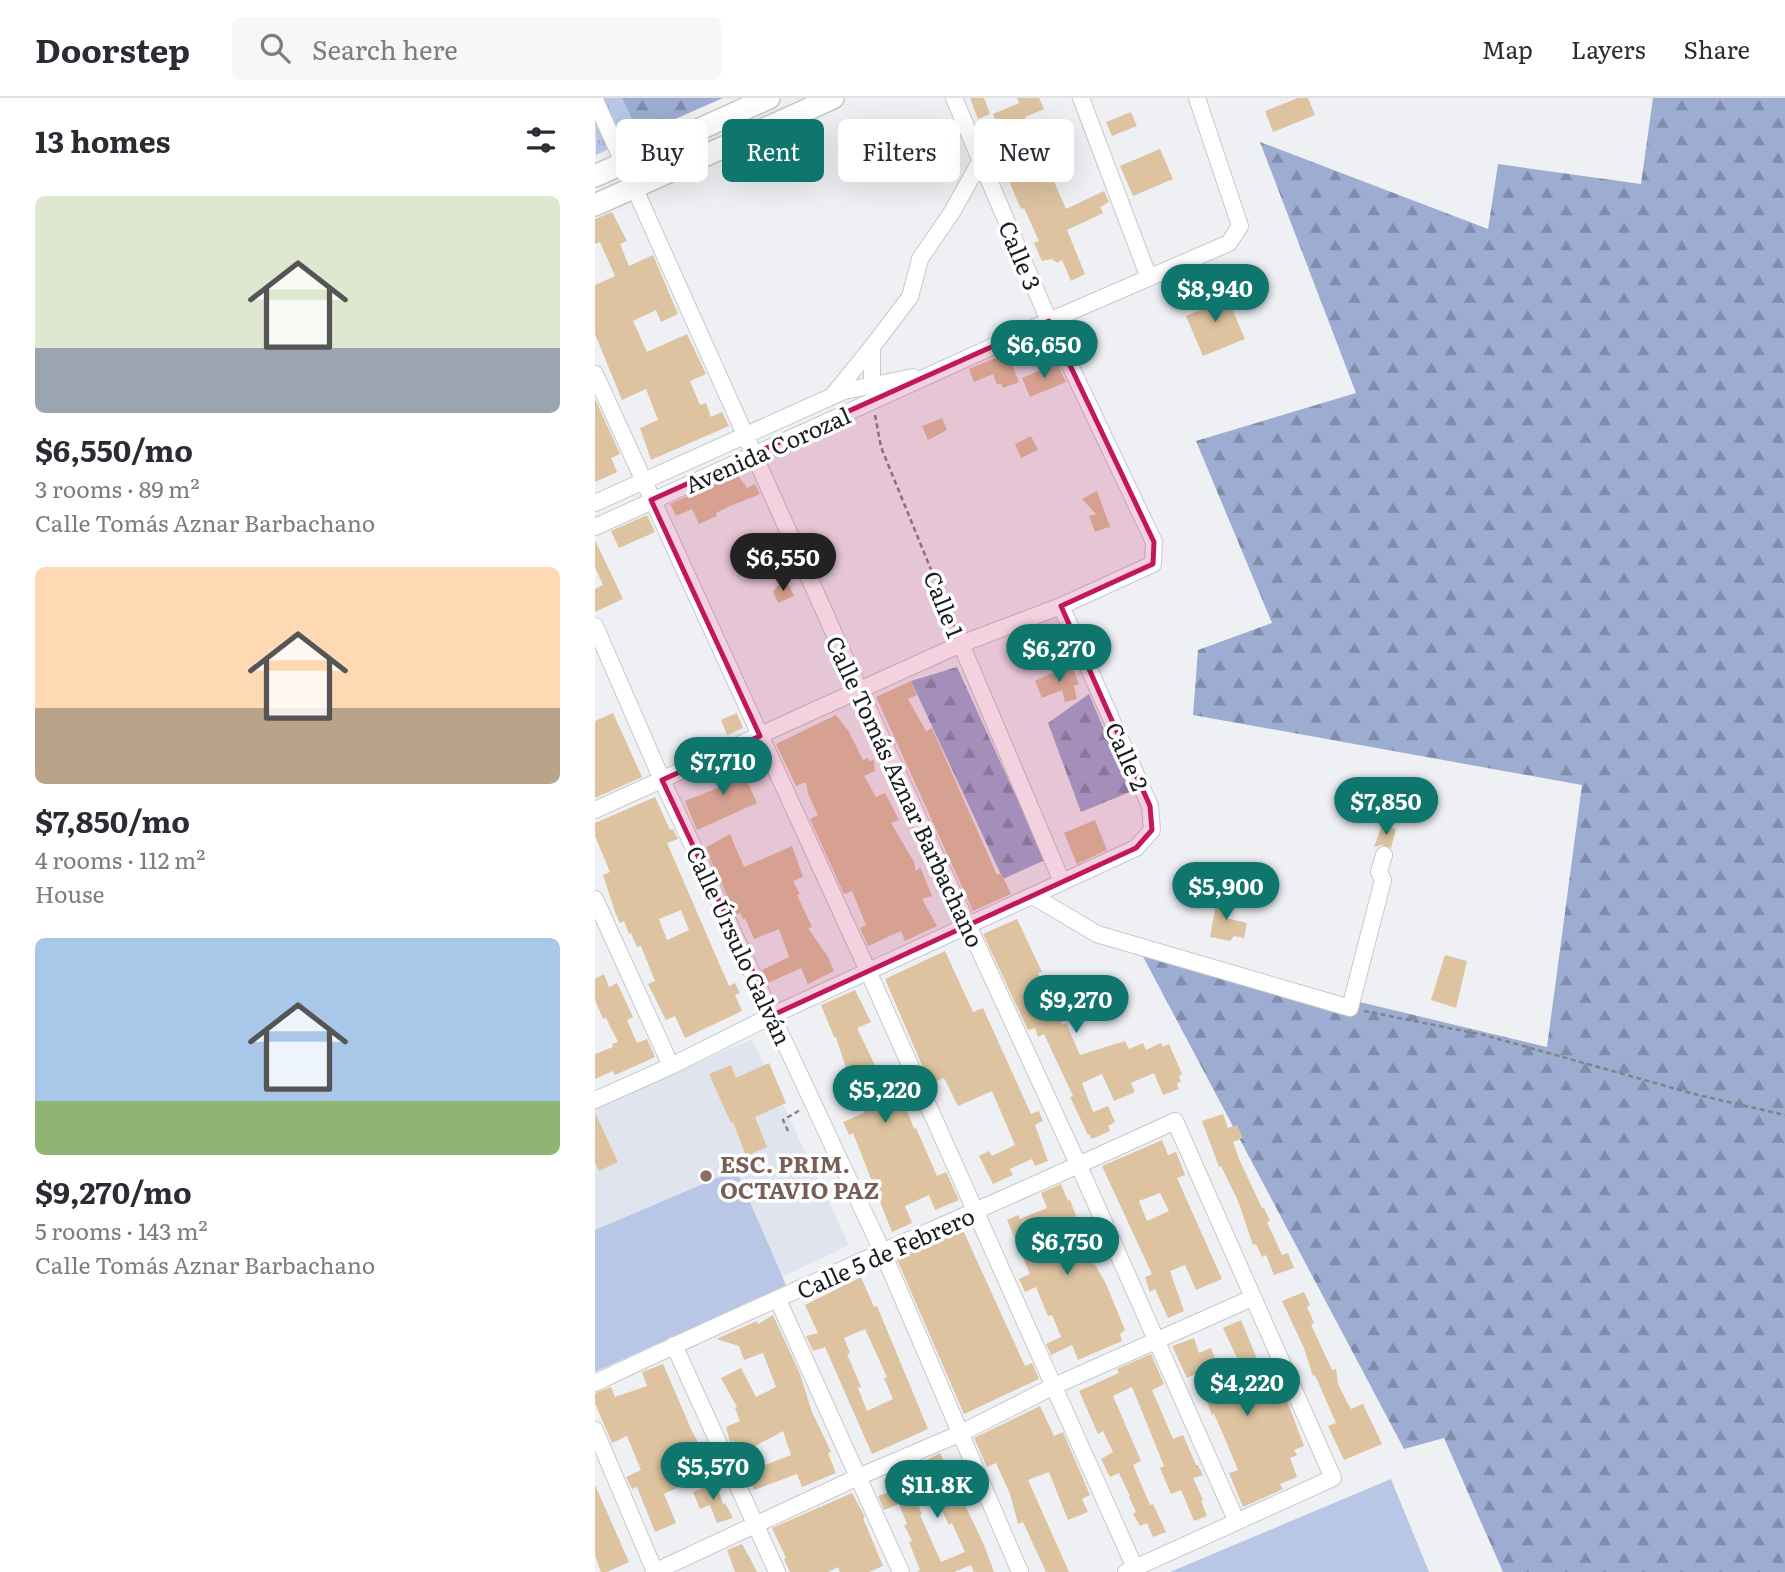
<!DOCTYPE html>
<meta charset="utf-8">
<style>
:root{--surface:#fff;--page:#f7f7f7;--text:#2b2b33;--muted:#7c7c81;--line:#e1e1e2;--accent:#0f766e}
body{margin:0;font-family:Literata,serif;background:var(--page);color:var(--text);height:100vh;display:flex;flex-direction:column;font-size:26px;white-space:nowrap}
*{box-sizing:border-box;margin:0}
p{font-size:23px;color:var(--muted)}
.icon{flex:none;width:38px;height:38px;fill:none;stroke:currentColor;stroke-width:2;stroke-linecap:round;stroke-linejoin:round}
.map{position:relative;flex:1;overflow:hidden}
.details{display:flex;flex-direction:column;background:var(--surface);width:595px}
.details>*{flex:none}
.guide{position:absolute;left:21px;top:21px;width:665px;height:63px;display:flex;gap:14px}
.price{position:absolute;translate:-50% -60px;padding:0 16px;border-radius:24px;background:var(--accent);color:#fff;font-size:23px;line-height:46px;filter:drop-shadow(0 2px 4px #0008)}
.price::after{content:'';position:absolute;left:50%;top:42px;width:21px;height:16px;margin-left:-10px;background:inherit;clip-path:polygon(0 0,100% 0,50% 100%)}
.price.selected{background:#222;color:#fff}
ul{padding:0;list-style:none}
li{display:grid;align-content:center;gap:14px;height:371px;padding:0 35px}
li span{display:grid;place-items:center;height:217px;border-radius:10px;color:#555}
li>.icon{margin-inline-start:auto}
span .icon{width:126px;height:126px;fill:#fffc;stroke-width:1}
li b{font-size:30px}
h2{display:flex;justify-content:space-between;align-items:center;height:84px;padding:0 35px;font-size:30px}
.tag{padding:0 24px;border-radius:10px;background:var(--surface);box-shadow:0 7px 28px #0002;font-size:24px;line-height:63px}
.tag.selected{background:var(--accent);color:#fff}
header{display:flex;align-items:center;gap:42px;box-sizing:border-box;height:98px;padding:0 35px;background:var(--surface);border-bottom:2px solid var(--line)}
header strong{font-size:33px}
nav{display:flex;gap:38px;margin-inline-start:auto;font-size:24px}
.search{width:490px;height:63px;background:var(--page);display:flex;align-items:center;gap:18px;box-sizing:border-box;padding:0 24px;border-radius:10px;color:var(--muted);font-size:26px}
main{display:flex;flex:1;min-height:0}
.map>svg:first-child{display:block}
.built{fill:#dfe4ee}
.grass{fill:url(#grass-tufts)}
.forest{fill:url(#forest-firs)}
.green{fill:#b9c7e7}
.building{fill:#ddc3a0;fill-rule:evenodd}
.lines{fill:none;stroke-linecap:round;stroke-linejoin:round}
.minor-casing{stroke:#c6c8cb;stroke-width:18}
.secondary-casing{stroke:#c6c8cb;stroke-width:24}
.path{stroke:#828386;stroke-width:2.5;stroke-dasharray:5 3.5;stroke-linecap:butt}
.minor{stroke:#fff;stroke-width:16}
.secondary{stroke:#fff;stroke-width:21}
.marked{fill:#c2185b;fill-opacity:0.2;stroke:#c2185b;stroke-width:5;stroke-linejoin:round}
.education-dot{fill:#8d6e63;stroke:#fdfeff;stroke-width:2.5}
.labels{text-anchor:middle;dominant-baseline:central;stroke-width:7;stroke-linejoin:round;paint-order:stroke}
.street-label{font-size:23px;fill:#1c1c1e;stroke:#fdfeff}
.education-label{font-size:23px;font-weight:bold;fill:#785e54;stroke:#fdfeff;text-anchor:start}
</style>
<header>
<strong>Doorstep</strong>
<div class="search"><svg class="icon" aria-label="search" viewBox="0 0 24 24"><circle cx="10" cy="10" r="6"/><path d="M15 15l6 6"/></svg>Search here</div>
<nav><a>Map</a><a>Layers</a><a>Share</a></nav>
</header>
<main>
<section class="details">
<h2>13 homes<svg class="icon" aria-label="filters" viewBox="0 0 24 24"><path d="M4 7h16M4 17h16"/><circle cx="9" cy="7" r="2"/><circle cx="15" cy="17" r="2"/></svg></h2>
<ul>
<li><span style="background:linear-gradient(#dfe7d0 70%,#9aa5b1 0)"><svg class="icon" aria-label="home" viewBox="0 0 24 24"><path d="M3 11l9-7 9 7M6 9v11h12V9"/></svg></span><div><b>$6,550/mo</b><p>3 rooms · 89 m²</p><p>Calle Tomás Aznar Barbachano</p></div></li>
<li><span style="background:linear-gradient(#ffd9b3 65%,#b9a48a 0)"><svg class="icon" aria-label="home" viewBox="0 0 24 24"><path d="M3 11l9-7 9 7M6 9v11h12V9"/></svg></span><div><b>$7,850/mo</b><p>4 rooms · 112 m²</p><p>House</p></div></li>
<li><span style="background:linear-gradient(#a9c7e8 75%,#8fb573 0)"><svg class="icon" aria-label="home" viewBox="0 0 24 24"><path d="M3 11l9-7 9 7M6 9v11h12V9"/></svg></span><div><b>$9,270/mo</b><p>5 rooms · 143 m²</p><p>Calle Tomás Aznar Barbachano</p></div></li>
</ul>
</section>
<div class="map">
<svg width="1190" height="1474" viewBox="0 0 1190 1474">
<defs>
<pattern id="grass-tufts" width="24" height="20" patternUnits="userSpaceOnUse" patternTransform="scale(1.75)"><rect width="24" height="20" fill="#b9c7e7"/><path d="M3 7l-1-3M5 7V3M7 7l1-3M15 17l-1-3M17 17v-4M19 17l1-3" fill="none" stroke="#9eaac6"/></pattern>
<pattern id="forest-firs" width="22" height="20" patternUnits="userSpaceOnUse" patternTransform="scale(1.75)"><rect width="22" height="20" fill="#9dadd2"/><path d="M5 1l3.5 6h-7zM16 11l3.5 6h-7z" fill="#7f8caa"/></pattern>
</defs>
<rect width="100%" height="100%" fill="#eff0f4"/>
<!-- built -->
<path class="built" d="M157 941 254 1147 0 1269V1010Z"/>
<!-- grass -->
<path class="grass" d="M0 0H27L44 37 1 57Z"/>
<!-- forest -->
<g class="forest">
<path d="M27 0H128L44 37Z"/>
<path d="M1058 0H1190V1474H908L849 1340 809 1351 544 851 952 949 987 687 598 617 603 552 677 525 601 343 761 295 665 44 893 131 903 66 1046 86Z"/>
<path d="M362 569 450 762 408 781 316 583Z"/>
<path d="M494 596 535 694 486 714 453 625Z"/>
</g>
<!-- green -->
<g class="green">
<path d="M141 1072 191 1187 0 1274V1132Z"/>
<path d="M796 1381 834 1474H575Z"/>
</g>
<!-- building -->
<g class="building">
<path d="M375 0H389L395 16 383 21Z"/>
<path d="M422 0H444L449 11 430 19 443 53 462 45 468 60 452 67 471 111 509 93 514 104 505 109 508 115 472 132 490 176 476 183 467 162 462 165 457 161 447 163 439 145 444 143 429 110 426 111 414 83 410 85 404 69H406L399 52 410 47 398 16 424 5Z"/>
<path d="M703 0H713L720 17 678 34 670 13Z"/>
<path d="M536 14 542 28 517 38 511 24Z"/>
<path d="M565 51 578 81 538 98 525 68Z"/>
<path d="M17 114 32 143 25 146 34 168 58 157 83 216 66 224 61 212 38 223 52 254 92 236 111 276 95 283 105 307 111 305 116 319 127 314 134 328 56 362 45 330 63 322 51 291 27 302 0 236V187L20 178 5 144 0 146V121Z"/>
<path d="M629 192 650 241 608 258 591 218 610 210 607 201Z"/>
<path d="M412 255 424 284 408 290 406 285 402 287 398 276 379 284 374 271Z"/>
<path d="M462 265 471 284 435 299 427 280Z"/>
<path d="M0 301 25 356 16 360 22 374 0 384Z"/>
<path d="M347 320 352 332 333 342 327 328Z"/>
<path d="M436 338 443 352 426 360 420 346Z"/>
<path d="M142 376 152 390 160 386 165 396 135 408 121 415 122 418 104 426 97 411 81 418 75 406Z"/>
<path d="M502 393 516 431 514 429 500 434 494 418 501 416 487 401Z"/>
<path d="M52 417 60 434 24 450 16 433Z"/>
<path d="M0 442 28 501 0 514V491L8 487 0 469Z"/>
<path d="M193 485 199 498 183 505 178 494 184 486Z"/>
<path d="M476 566 484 586 479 588 482 601 470 604 467 592 447 600 440 583Z"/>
<path d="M316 583 322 597 313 601 331 633 337 630 402 777 406 775 416 796 378 813 281 599Z"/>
<path d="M18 615 47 679 0 700V623Z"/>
<path d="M142 615 148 630 132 637 126 622Z"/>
<path d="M241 617 254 634 268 662 273 660 274 663 279 662 280 673 269 678 281 699 290 695 304 722 296 725 319 764 321 773 325 769 337 798 327 801 342 828 310 843 306 833 273 848 265 830 271 827 257 793 249 796 215 721 223 717 213 696 211 684 201 688 181 646Z"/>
<path d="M144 661 151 673 148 674 162 705 102 732 90 703 125 689 118 672Z"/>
<path d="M60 699 75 732 78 731 83 741 72 745 120 856 134 888 140 885 145 895 140 897 147 913 90 940 80 918 71 922 53 886 60 883 46 848 42 849 36 835 34 836 29 823 25 825 20 814 8 777 15 774 0 738V725ZM86 812 94 832 72 842 64 821Z"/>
<path d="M500 722 512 752 482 766 469 735Z"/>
<path d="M787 727 801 731 796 750 787 747 779 749Z"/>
<path d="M135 736 149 769 197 748 208 779 198 783 205 796 202 797 217 829 213 830 233 859 239 873 213 886 206 870 173 885 167 872 194 859 184 831 159 841 150 820 148 821 145 815 141 816 110 750Z"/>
<path d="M623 794 635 800 631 820 652 825 649 840 639 838 635 843 615 839Z"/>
<path d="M422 821 447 874 443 875 454 902 457 901 468 927 471 925 485 957 530 943 534 951 548 945 551 952 566 945 568 949 574 946 587 976 584 978 586 983 582 986 584 991 568 997 559 975 536 985 540 994 519 1003 507 976 487 985 498 1014 513 1008 520 1024 513 1028 515 1033 497 1041 494 1036 493 1037 475 999 478 998 449 936 443 939 440 930 433 932 388 836Z"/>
<path d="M350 853 378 914 388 910 436 1016 444 1013 448 1023 440 1027 453 1063 440 1068 437 1061 415 1071 418 1077 398 1086 384 1058 394 1053 397 1058 420 1047 397 993 363 1008 349 980 335 986 290 881Z"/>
<path d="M850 857 872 863 861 910 836 902Z"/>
<path d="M9 876 14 889 22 885 38 919 32 922 42 945 52 941 60 959 20 977 18 973 0 981V956L18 949 17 946 23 944 11 920 8 921 0 902V881Z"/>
<path d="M260 892 276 924 262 930 297 1003 307 999 319 1031 321 1030 342 1078 351 1074 364 1102 340 1112 334 1097 310 1108 317 1125 297 1134 258 1035 254 1037 248 1024 269 1015 261 982 256 968 251 970 241 939H239L226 907Z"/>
<path d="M174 965 191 1005 160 1019 172 1049 151 1058 138 1024 136 1025 114 976 136 967 141 980Z"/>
<path d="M0 1015 23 1064 4 1073 0 1065Z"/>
<path d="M628 1016 633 1030 642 1027 648 1040 638 1044 644 1061 667 1110H669L675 1123 672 1124 687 1157 693 1155 699 1170 679 1177 671 1157 667 1159 661 1146 658 1147 643 1103 626 1068 624 1069 607 1023Z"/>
<path d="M567 1042 573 1057 581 1054 590 1077 582 1080 627 1181 601 1192 590 1167 575 1173 589 1213 573 1220 560 1191 555 1194 550 1179 557 1176 507 1068ZM565 1095 574 1113 552 1123 544 1103Z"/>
<path d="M466 1086 473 1103 475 1102 498 1163 511 1186 530 1232 525 1236 527 1243 483 1262 477 1247 456 1257 451 1246 466 1239 457 1217 453 1218 441 1189 430 1194 424 1181 435 1176 412 1122 423 1117 425 1121 452 1110 446 1095Z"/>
<path d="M367 1130 430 1268 437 1265 444 1281 369 1316 301 1159Z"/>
<path d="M266 1179 279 1209 282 1208 333 1331 277 1356 230 1249 218 1253 211 1238 223 1235 210 1207ZM270 1231 292 1279 289 1280 298 1301 272 1313 263 1290 266 1289 252 1256 255 1255 249 1240Z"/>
<path d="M709 1194 715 1207 712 1209 719 1225 716 1227 737 1272 741 1271 743 1286 752 1304 756 1311 768 1306 787 1346 749 1362 733 1328 741 1325 720 1277 718 1278 709 1250 687 1203Z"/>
<path d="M178 1217 205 1276 217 1314 236 1354 233 1355 241 1375 207 1389 202 1376 159 1392 152 1374 196 1357 188 1333 153 1352 138 1343 135 1344 131 1329 145 1323 140 1310 142 1309 126 1280 146 1270 161 1299 181 1289 168 1255 149 1262 144 1248 121 1241 162 1223 163 1226Z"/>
<path d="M646 1222 679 1302 690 1297 709 1348 699 1352 702 1357 695 1360 702 1379 685 1386 688 1391 648 1409 634 1375 643 1372 628 1336 619 1316 617 1317 601 1276 592 1280 577 1248 599 1240 604 1255 616 1250 634 1297 655 1288 628 1230Z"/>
<path d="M556 1256 569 1286 557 1292 578 1341 588 1337 601 1367H603L608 1377 598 1380 608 1402 606 1403 612 1418 599 1423 586 1392 576 1396 565 1370 569 1368 537 1289 518 1298 546 1363 538 1367 555 1407 558 1406 571 1434 558 1439 552 1425 545 1428 538 1416 541 1414 534 1399 535 1398 524 1375 515 1379 506 1361 518 1354 508 1333 503 1336 484 1293 524 1275 522 1271Z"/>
<path d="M68 1266 96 1331 110 1357 116 1354 123 1369 95 1385 94 1384 69 1396 81 1425 60 1434 42 1389 37 1391 31 1379 46 1372 32 1338 17 1345 0 1305V1295L16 1289 20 1299 52 1288 47 1274Z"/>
<path d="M445 1308 459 1338 468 1334 495 1397 487 1401 493 1414 473 1422 454 1374 433 1382 474 1474H451L428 1424 423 1426 415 1396 401 1365 392 1369 379 1340Z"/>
<path d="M345 1355 389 1447 399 1474H379L376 1467 359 1474H322L329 1470 325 1472 314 1444 317 1443 309 1427 312 1426 304 1406 289 1412 283 1398 294 1394 289 1382 309 1373 327 1416 325 1417 346 1464 370 1454 357 1425 354 1427 324 1366Z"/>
<path d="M121 1385 128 1406 130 1405 138 1420 122 1425 115 1407 105 1411 98 1394Z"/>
<path d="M0 1387 34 1464 12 1474H6L0 1458Z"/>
<path d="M257 1395 270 1419 268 1420 288 1468 274 1474H245L243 1469 233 1474H195L189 1461 191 1460 177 1430Z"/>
<path d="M147 1446 155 1460 162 1474H140L132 1452Z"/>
</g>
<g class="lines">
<defs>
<g id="minor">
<path d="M486 0 554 180"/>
<path d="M0 2 264 591 484 1068 641 1422"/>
<path d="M0 276 273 873 540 1470"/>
<path d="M239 296 277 249"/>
<path d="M280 297 277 287V249L315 199 325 161 357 114 386 62"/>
<path d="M0 405 249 293 318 279"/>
<path d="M0 429 454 223 634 145 645 128 602 0"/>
<path d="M0 528 67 682 288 1155 425 1474"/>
<path d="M366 546 467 784"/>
<path d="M0 712 366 546 466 508 558 466 559 444 454 223 359 0"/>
<path d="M438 798 502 836 755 910 788 782 784 774 789 757"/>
<path d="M0 801 76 968"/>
<path d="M0 1002 76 968 178 917 541 750 557 732 555 708 466 508"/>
<path d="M183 1202 306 1474"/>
<path d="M79 1247 182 1474"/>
<path d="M0 1285C191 1193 388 1112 580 1023L738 1380 531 1474"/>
<path d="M0 1332 60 1474"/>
<path d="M59 1474 263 1379 364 1336 457 1289 657 1200"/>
</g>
<g id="secondary">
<path d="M0 78 174 0"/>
<path d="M0 107 238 0"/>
</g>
</defs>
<!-- minor casing -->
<use href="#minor" class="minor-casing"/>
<!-- secondary casing -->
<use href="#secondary" class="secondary-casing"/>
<!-- path -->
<g class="path">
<path d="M280 317 286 349 361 533"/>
<path d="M769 913 889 937 1103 997 1190 1017"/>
<path d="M193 1033 188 1022 207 1011"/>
</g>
<!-- minor -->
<use href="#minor" class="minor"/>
<!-- secondary -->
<use href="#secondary" class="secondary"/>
</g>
<!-- marked area -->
<path class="marked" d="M454 223 559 444 558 466 466 508 555 708 557 732 541 750 178 917 67 682 165 638 56 402Z"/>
<!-- markers -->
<circle class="education-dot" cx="111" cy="1078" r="7"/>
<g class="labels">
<!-- street labels -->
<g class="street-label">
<text transform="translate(426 157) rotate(67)">Calle 3</text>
<text transform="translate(172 351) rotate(-24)">Avenida Corozal</text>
<text transform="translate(350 506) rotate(68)">Calle 1</text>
<text transform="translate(533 658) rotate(66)">Calle 2</text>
<text transform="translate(311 693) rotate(65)">Calle Tomás Aznar Barbachano</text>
<text transform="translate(145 847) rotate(65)">Calle Úrsulo Galván</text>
<text transform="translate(290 1154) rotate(-24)">Calle 5 de Febrero</text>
</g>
<!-- education labels -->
<g class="education-label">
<text x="125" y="1065">ESC. PRIM.<tspan x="125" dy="26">OCTAVIO PAZ</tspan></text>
</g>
</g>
</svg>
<b class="price" style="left:620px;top:226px">$8,940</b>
<b class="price" style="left:449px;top:282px">$6,650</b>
<b class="price selected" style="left:188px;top:495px">$6,550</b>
<b class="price" style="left:464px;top:586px">$6,270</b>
<b class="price" style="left:128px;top:699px">$7,710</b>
<b class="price" style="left:791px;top:739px">$7,850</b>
<b class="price" style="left:631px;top:824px">$5,900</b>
<b class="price" style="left:481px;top:937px">$9,270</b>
<b class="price" style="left:290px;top:1027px">$5,220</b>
<b class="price" style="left:472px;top:1179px">$6,750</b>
<b class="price" style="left:652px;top:1320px">$4,220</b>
<b class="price" style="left:118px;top:1404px">$5,570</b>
<b class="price" style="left:342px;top:1422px">$11.8K</b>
<div class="guide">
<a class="tag">Buy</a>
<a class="tag selected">Rent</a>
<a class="tag">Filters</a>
<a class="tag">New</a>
</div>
</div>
</main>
